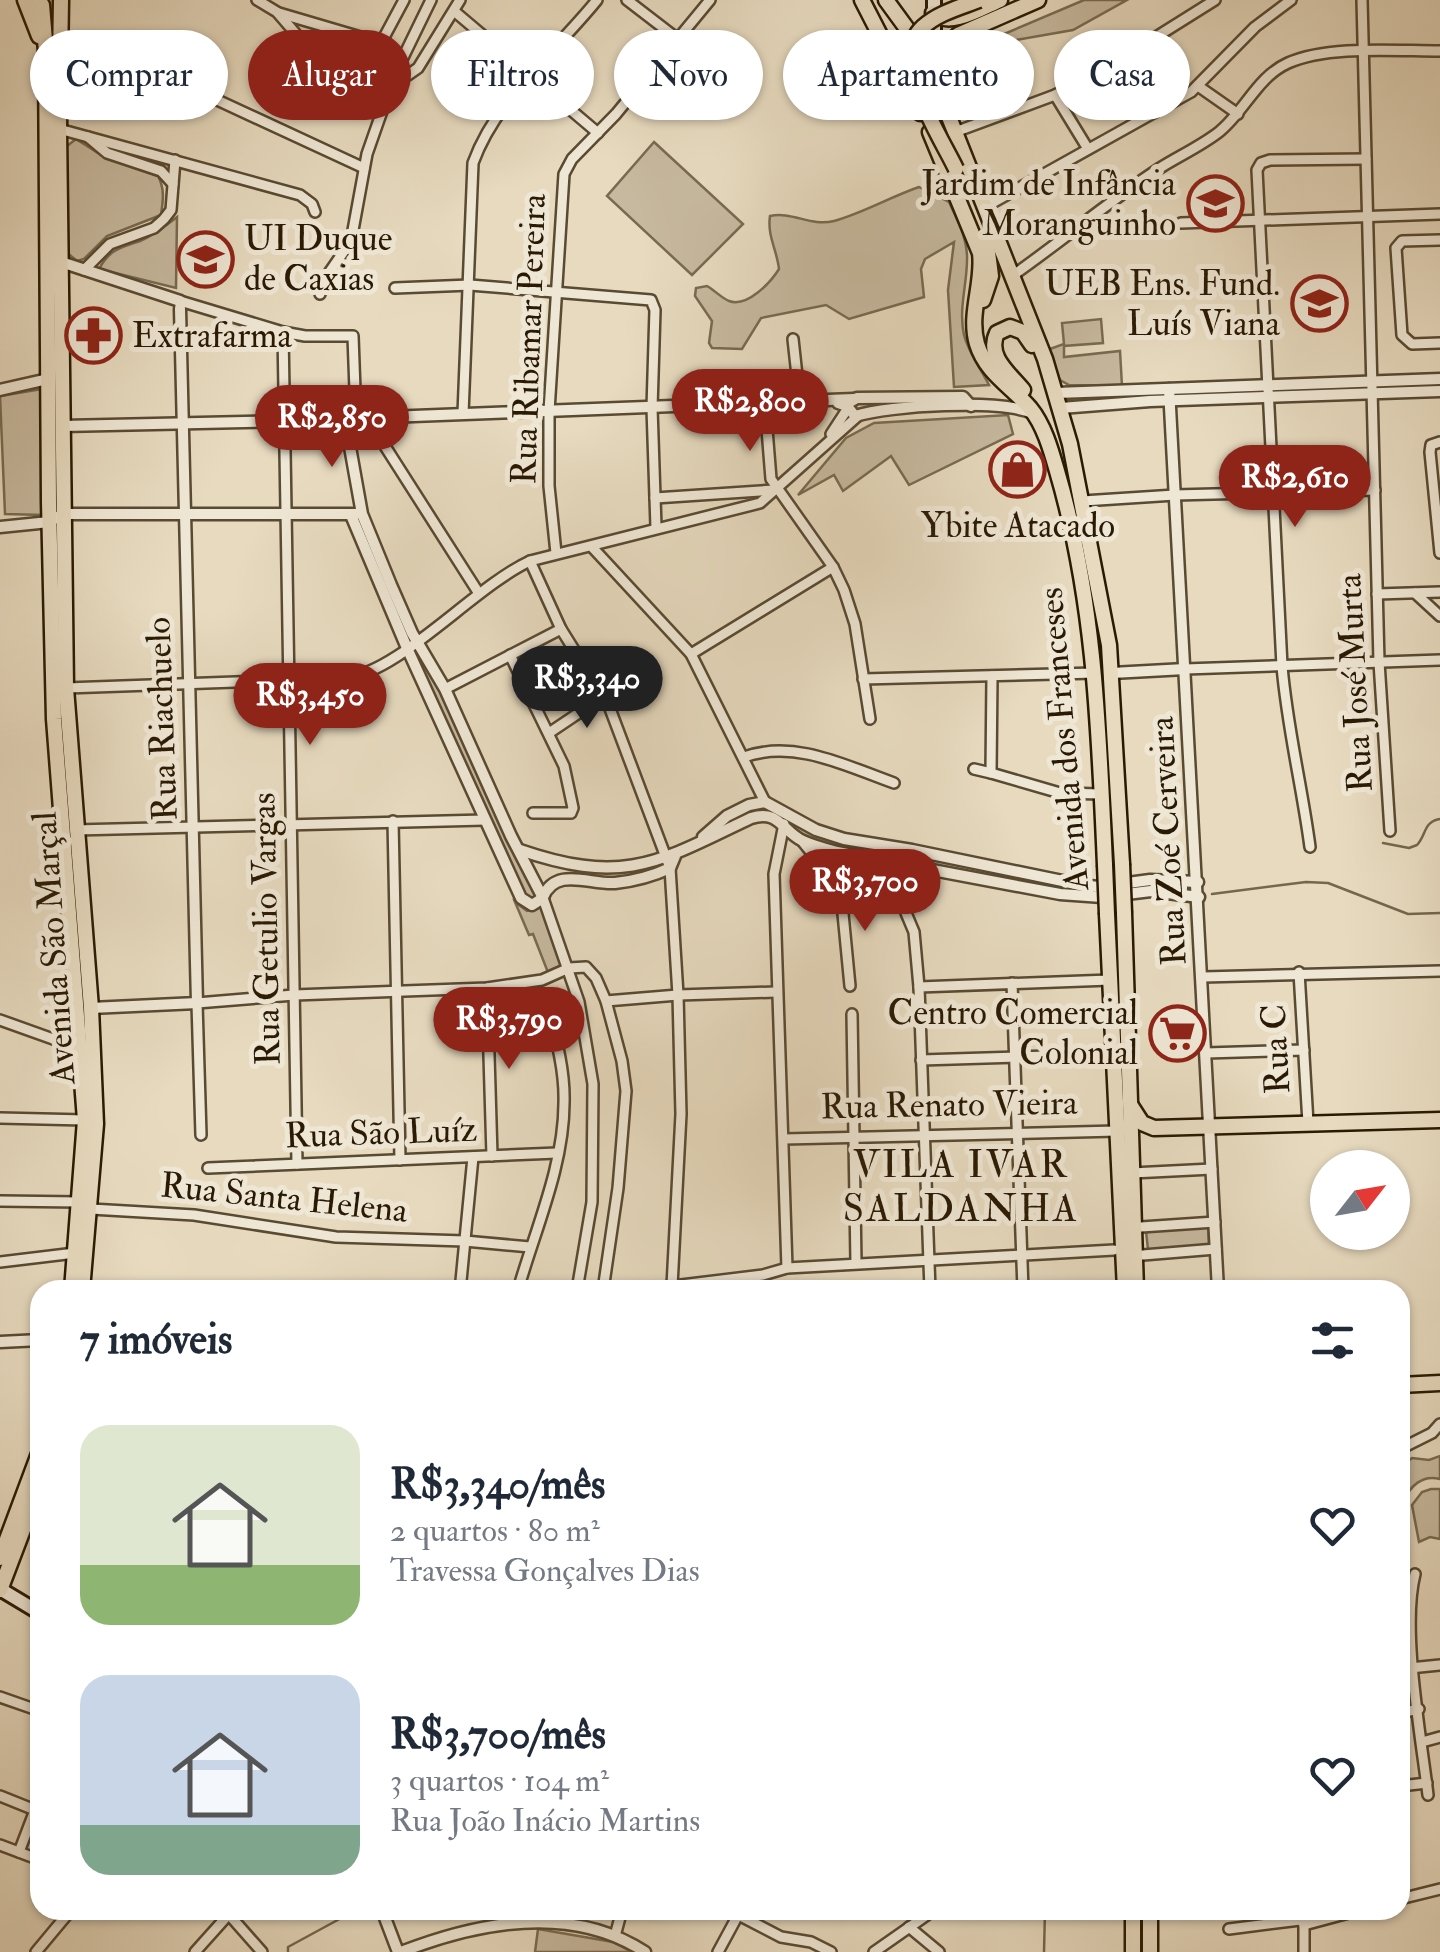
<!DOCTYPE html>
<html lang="pt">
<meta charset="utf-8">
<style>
:root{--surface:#fff;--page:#f2f2f3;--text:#1f2937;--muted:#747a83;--accent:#8f2418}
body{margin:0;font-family:"IM FELL Double Pica",serif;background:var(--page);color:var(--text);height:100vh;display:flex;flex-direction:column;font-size:38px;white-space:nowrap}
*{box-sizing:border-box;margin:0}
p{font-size:32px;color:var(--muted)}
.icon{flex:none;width:55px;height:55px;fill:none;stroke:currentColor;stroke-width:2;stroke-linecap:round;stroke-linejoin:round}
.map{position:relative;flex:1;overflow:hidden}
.side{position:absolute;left:30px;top:1280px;width:1380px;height:640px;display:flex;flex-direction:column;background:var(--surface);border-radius:30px;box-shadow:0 2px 8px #0004}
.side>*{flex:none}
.top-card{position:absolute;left:30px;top:30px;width:1380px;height:90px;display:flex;gap:20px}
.needle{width:65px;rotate:59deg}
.tools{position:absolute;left:1310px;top:1150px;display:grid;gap:20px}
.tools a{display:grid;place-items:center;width:100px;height:100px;border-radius:50%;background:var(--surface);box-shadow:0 2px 8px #0004;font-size:50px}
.price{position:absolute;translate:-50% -85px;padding:0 22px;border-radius:35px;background:var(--accent);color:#fff;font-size:32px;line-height:65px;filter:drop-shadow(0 2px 5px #0008)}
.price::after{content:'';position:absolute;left:50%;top:60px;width:30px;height:22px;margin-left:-15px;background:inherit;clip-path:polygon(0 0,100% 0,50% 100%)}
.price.selected{background:#222;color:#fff}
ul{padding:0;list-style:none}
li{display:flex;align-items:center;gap:30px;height:250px;padding:0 50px}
li span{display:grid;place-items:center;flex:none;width:280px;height:200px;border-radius:30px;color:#555}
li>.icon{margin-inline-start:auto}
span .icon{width:120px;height:120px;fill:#fffc;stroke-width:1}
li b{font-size:42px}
h2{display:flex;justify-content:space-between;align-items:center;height:120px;padding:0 50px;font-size:42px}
.chip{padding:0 35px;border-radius:45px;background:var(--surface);box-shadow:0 2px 8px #0004;font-size:35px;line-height:90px}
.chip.selected{background:var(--accent);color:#fff}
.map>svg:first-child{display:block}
.green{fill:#c7b99f;stroke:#786a51;stroke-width:2.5}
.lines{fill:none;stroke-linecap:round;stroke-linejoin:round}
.stream{stroke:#75664d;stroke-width:2.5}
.minor-casing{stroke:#594a32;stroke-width:14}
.tertiary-casing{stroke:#594a32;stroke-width:15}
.secondary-casing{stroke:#2a1a03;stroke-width:18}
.primary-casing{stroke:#2a1a03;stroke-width:19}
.minor{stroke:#efe7d5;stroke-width:9}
.tertiary{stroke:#efe7d5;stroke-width:10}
.secondary{stroke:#efe7d5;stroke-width:12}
.primary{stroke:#e7dabf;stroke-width:14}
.primary-bridge-casing{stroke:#2a1a03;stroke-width:19;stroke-linecap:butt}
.primary-bridge{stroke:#e7dabf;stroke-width:14}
.labels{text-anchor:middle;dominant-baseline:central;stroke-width:10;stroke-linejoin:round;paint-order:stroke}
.poi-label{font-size:35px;fill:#2a1a03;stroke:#efe7d5;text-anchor:end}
.street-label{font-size:35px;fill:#2a1a03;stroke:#efe7d5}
.neighbourhood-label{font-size:38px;letter-spacing:2.5px;fill:#2a1a03;stroke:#efe7d5}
</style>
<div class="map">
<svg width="1440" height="1952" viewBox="0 0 1440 1952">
<rect width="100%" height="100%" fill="#e7dabf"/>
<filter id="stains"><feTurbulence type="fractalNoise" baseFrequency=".002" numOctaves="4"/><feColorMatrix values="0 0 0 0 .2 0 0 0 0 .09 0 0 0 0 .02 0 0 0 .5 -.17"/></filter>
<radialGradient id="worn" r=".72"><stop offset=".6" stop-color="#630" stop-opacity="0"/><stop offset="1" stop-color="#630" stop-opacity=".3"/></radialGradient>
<!-- green -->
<g class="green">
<path d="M1084 0H1127L1073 30 971 48Z"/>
<path d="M76 139 106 158 158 176C165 189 163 201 161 215L107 236 84 259 77 261 65 251V152L67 146Z"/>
<path d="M654 142 743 224 692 275 607 196Z"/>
<path d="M919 187 949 202C957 219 966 236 967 255 968 282 958 308 964 335 969 354 981 369 989 385L954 387 948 290 954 242 925 259 921 269 924 297 849 319 826 305 761 318 742 349 712 348 709 343 712 321 695 296 696 288 707 286C714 290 723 299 729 301 747 308 771 282 779 269 777 250 767 236 770 216 792 211 811 227 834 221 863 213 890 197 919 187Z"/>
<path d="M177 217 176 288 99 269C110 249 120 248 140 241 154 235 165 226 177 217Z"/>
<path d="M1101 319 1103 343 1064 346V357L1120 351 1122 386 1069 385 1060 380 1047 350 1064 344 1062 323Z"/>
<path d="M42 389 43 515 5 514 0 396Z"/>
<path d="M1008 415 1013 434 909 485 891 456 843 491 834 475 798 495 846 438 874 423Z"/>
<path d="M422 665 428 666 537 895 534 900 525 899 420 668Z"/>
<path d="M794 821 1008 874 984 876 839 849 795 831 790 826Z"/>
<path d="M515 902 527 911 543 907 562 965 549 975 533 934 529 935Z"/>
<path d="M1208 1226 1209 1246 1148 1250 1146 1231Z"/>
<path d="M1440 1456V1479C1421 1474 1411 1487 1402 1501 1402 1524 1417 1542 1400 1564V1467L1412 1458 1429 1460Z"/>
<path d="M1431 1489H1440V1539L1430 1537 1419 1542 1412 1505 1422 1492Z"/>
<path d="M538 1929 613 1942 632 1952H535Z"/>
</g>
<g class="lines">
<!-- stream -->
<g class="stream">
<path d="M1383 843 1409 848 1417 845C1427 834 1423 822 1440 819"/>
<path d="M1212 894 1306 882 1328 883 1408 914 1440 913"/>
<path d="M288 1952V1947L356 1910"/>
<path d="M1044 1952 1045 1910"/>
</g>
<defs>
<g id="minor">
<path d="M257 0 277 12 315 56 385 102"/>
<path d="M627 0 679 40"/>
<path d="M1362 0 1379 662 1390 831"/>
<path d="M454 11 598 133"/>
<path d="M279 13 381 43 404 0"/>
<path d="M59 68C87 76 122 90 146 67L364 168"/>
<path d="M395 74 408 75 418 68 460 0"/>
<path d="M1198 86 1238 114"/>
<path d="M1055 95 1088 149"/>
<path d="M59 129 300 195 312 204 315 212"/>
<path d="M955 132 1055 95 1105 69 1215 0"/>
<path d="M88 137 107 153 161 171 173 184"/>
<path d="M985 207 1191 92 1255 27 1291 0"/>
<path d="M1181 223 1440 214"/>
<path d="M1440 240 1402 241 1396 248 1402 335 1412 344 1440 343"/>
<path d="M84 270 110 244 154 228 164 219 171 210 175 160"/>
<path d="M1012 276C1062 241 1109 201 1160 168 1179 156 1201 146 1219 132 1245 111 1257 77 1288 63 1328 45 1396 51 1440 51"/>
<path d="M395 288 470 285 651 300 655 310 652 408 656 527"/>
<path d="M320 294 322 283 351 241 367 154 395 74 431 0"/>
<path d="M180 308V301L283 332 305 336H353L356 418"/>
<path d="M283 332 297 1164"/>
<path d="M793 339 800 403"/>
<path d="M765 404 771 479 833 567 844 590 855 624 870 719"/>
<path d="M463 414 473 163C496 99 555 52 597 0"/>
<path d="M367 418 478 592"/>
<path d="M831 434 848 408"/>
<path d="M1440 442 1431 445 1430 452 1440 553"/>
<path d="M655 498 774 490"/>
<path d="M1083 501 1175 495 1375 490"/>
<path d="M592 547 691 654 765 802"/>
<path d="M556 553 549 486V411L564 174 572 159 616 114 710 0"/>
<path d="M530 561 561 629 609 706 670 868 678 995 681 1114 672 1286"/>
<path d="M1415 593 1440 616"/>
<path d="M1377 594 1440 592"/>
<path d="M691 654 833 567"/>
<path d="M510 655 564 766 573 808 571 813H533"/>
<path d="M1185 669 1440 660"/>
<path d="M992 676 991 773 1060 793 1101 794"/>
<path d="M863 679 1095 673"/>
<path d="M66 688 345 678C399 673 474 587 530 561L760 503 859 415"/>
<path d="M445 689 561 629"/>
<path d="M549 733 604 696"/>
<path d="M744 757C795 739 846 766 894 783"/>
<path d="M974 769 991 773"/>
<path d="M393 821 400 1160"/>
<path d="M784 824 774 874 787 1268"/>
<path d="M75 830 485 820"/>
<path d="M802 841 838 886"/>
<path d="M1310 847C1302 786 1287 727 1282 666L1257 170 1261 163 1270 160 1366 159"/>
<path d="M837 852 850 986"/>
<path d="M543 898 579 1002 593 1084 592 1202 577 1290"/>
<path d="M906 913 914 932 919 987 930 1290"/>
<path d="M1299 972 1308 1123"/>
<path d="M1203 977 1440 971"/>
<path d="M1012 983 1023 1290"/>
<path d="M919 987 1110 980"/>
<path d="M487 988 492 1156"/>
<path d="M606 1001 678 995 776 992"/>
<path d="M852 1014 856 1263"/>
<path d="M0 1020 81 1049"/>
<path d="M1206 1053 1304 1050"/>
<path d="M921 1060 1113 1054"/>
<path d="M0 1118 85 1120"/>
<path d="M201 1135 197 1003 294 995 487 988 542 980 569 968 586 967 596 978 606 1001 622 1061 626 1091 618 1188 603 1290"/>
<path d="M784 1139 1117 1131"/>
<path d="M208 1168 557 1153"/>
<path d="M1132 1173 1212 1169"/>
<path d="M0 1201 80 1202"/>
<path d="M91 1209 194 1215 336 1237 465 1241 530 1247"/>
<path d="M1141 1227 1215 1222"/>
<path d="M1143 1255 1216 1249"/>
<path d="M0 1262 75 1253"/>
<path d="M461 1281 473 1157"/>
<path d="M518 1290C535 1230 564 1166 564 1103 565 1072 557 1042 549 1012"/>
<path d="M640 1290 763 1275 787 1268 1114 1250"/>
<path d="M1400 1449 1432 1433 1440 1424"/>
<path d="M1415 1574C1401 1628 1421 1736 1428 1795"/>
<path d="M1400 1669 1440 1665"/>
<path d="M0 1697 40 1711"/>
<path d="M1400 1713 1419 1709"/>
<path d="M1422 1742 1440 1737"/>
<path d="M1400 1786 1427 1783"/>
<path d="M0 1796 35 1810"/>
<path d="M0 1845 40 1860"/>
<path d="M19 1852 40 1797"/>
<path d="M1400 1899 1440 1889"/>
<path d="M225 1910 262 1952"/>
<path d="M729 1910 781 1937 811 1942 831 1952"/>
<path d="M1298 1910 1304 1925V1952"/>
<path d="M1304 1925 1360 1910"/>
<path d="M909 1927 939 1952"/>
<path d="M1229 1929 1300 1920"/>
<path d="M615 1936 622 1910"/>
<path d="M36 1952 71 1910"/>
<path d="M195 1952 229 1914"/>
<path d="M718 1952 738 1915"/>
<path d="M874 1952 934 1910"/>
</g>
<g id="tertiary">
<path d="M61 262 180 301"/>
<path d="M1169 389 1218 1290"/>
<path d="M0 390 48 379"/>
<path d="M1056 393 1440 379"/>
<path d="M850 402 857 398 963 397 971 406"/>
<path d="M838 403 847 406 855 416C891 405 999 399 1033 413"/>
<path d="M1061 408 1150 401 1440 391"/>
<path d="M345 419 362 514 391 585 412 633 445 689 511 836 543 898"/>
<path d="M63 426 285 421 854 399"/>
<path d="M351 515 407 648 521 898 532 905 543 898"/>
<path d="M0 527 49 522 63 514H356"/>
<path d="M1112 673 1185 669"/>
<path d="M703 837 727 816 749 805 765 802 816 830 844 839 912 850 1082 885 1098 887 1150 880 1198 882"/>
<path d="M520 850C625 886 659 862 751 818 779 809 782 831 803 841 814 846 826 849 837 852L1060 894 1102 897 1151 891 1199 897"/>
<path d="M543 897C556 866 590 885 615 883 634 881 653 876 670 868L675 856"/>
<path d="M91 1008 197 1003 180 309"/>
<path d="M0 1342 40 1340"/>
<path d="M382 1910 398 1952"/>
<path d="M401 1952C478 1922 572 1904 645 1952"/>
</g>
<g id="secondary">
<path d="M934 0V39L948 101"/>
<path d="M0 1589 40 1613"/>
</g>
<g id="primary">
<path d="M25 0 39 36"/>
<path d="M38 0 42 5 46 52 49 502 54 719 85 1120 72 1290"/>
<path d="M61 0 59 129 66 688 91 1008 96 1124 82 1290"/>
<path d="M862 0 920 113"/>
<path d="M886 0 913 37 932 74 1045 359 1070 444 1109 645 1122 864"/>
<path d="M933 13C950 28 981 8 1000 0"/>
<path d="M937 56 958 35 1038 0"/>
<path d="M930 132 980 253C984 283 968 314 977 344 986 373 1011 386 1030 408 1044 425 1051 450 1057 471 1095 600 1099 732 1105 865"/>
<path d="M983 300 991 276 987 244"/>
<path d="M1023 390C1009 373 986 356 997 333L1010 327 1023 332 1032 345"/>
<path d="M1124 913 1136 1290"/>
<path d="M1107 914 1125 1290"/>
<path d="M1131 1106 1142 1123 1154 1128 1440 1120"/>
<path d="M1400 1385 1440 1383"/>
<path d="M0 1558 40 1451"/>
<path d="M0 1590 40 1485"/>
<path d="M1133 1910V1952"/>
<path d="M1150 1910V1952"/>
</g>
</defs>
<!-- minor casing -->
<use href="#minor" class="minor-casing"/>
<!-- tertiary casing -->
<use href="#tertiary" class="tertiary-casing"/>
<!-- secondary casing -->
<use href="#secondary" class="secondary-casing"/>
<!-- primary casing -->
<use href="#primary" class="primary-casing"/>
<!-- minor -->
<use href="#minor" class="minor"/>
<!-- tertiary -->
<use href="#tertiary" class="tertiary"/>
<!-- secondary -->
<use href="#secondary" class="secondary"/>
<!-- primary -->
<use href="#primary" class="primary"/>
<defs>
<g id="primary-bridge">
<path d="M956 169C940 135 888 59 923 27 938 13 961 7 979 0"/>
<path d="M1122 864 1124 913"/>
<path d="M1105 865 1107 914"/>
</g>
</defs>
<!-- primary-bridge casing -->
<use href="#primary-bridge" class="primary-bridge-casing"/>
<!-- primary-bridge -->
<use href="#primary-bridge" class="primary-bridge"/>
</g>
<!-- icons -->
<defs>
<symbol id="school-ring" viewBox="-11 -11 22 22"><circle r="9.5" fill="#efe7d5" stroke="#8f2418" stroke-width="1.5"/><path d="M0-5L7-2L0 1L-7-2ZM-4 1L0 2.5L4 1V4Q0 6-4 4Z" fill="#8f2418"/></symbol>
<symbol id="pharmacy-ring" viewBox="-11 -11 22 22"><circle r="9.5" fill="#efe7d5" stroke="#8f2418" stroke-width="1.5"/><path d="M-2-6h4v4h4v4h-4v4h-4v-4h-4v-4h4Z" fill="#8f2418"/></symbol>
<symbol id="shop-ring" viewBox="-11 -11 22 22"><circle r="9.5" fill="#efe7d5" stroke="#8f2418" stroke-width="1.5"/><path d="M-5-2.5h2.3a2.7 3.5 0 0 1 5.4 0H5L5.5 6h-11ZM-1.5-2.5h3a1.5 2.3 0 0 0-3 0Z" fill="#8f2418"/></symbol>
<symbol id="supermarket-ring" viewBox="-11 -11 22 22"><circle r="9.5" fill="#efe7d5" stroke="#8f2418" stroke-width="1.5"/><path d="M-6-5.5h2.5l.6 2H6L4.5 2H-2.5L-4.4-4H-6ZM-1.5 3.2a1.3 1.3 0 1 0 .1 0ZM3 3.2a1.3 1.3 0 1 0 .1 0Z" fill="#8f2418"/></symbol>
</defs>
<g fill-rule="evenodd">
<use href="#school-ring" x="1184" y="172" width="63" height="63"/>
<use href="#school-ring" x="174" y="228" width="63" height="63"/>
<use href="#school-ring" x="1288" y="272" width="63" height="63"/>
<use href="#pharmacy-ring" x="62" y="304" width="63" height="63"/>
<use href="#shop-ring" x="986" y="438" width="63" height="63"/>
<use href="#supermarket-ring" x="1146" y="1002" width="63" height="63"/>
</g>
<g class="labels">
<!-- poi labels -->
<g class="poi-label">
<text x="1176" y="184">Jardim de Infância<tspan x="1176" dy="40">Moranguinho</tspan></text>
<text x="244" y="239" text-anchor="start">UI Duque<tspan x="244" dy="40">de Caxias</tspan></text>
<text x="1280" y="284">UEB Ens. Fund.<tspan x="1280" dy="40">Luís Viana</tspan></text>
<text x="132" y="336" text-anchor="start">Extrafarma</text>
<text x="1018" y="526" text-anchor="middle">Ybite Atacado</text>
<text x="1138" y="1013">Centro Comercial<tspan x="1138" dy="40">Colonial</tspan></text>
</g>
<!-- street labels -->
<g class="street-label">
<text transform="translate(529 339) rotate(-88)">Rua Ribamar Pereira</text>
<text transform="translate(1355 683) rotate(-93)">Rua José Murta</text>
<text transform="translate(162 719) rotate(-92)">Rua Riachuelo</text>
<text transform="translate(1064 739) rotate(-95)">Avenida dos Franceses</text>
<text transform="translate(1168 841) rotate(-93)">Rua Zoé Cerveira</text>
<text transform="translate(266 929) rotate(-91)">Rua Getulio Vargas</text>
<text transform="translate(54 948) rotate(-94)">Avenida São Marçal</text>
<text transform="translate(1276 1049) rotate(-93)">Rua C</text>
<text transform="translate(949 1105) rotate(-1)">Rua Renato Vieira</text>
<text transform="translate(381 1133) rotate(-2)">Rua São Luíz</text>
<text transform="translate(284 1198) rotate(6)">Rua Santa Helena</text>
</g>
<!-- neighbourhood labels -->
<g class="neighbourhood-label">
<text x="961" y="1165">VILA IVAR<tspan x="961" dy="44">SALDANHA</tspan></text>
</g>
</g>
<rect width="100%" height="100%" filter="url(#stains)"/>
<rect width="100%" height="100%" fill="url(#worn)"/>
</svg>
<div class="tools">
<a><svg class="needle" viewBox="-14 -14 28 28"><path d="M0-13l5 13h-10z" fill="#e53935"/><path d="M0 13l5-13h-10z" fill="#747a83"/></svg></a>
</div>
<b class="price" style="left:750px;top:454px">R$2,800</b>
<b class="price" style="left:332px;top:470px">R$2,850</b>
<b class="price" style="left:1295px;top:530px">R$2,610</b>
<b class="price selected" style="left:587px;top:731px">R$3,340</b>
<b class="price" style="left:310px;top:748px">R$3,450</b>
<b class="price" style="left:865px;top:934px">R$3,700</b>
<b class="price" style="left:509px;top:1072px">R$3,790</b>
<div class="top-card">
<a class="chip">Comprar</a>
<a class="chip selected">Alugar</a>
<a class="chip">Filtros</a>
<a class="chip">Novo</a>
<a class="chip">Apartamento</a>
<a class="chip">Casa</a>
</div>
<section class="side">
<h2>7 imóveis<svg class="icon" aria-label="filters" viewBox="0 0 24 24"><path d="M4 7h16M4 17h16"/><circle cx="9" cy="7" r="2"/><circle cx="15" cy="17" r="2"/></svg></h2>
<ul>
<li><span style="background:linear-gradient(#dfe7d0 70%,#8fb573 0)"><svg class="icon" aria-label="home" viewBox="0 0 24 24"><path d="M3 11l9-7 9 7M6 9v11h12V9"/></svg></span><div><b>R$3,340/mês</b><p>2 quartos · 80 m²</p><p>Travessa Gonçalves Dias</p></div><svg class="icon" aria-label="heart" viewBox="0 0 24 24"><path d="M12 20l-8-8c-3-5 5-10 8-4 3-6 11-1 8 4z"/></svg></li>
<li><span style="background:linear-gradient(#c9d6e8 75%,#7fa58c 0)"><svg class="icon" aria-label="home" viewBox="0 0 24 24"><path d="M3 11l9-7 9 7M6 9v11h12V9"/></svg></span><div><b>R$3,700/mês</b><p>3 quartos · 104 m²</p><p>Rua João Inácio Martins</p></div><svg class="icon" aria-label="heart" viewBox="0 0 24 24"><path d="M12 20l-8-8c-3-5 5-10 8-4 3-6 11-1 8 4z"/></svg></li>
</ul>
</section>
</div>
